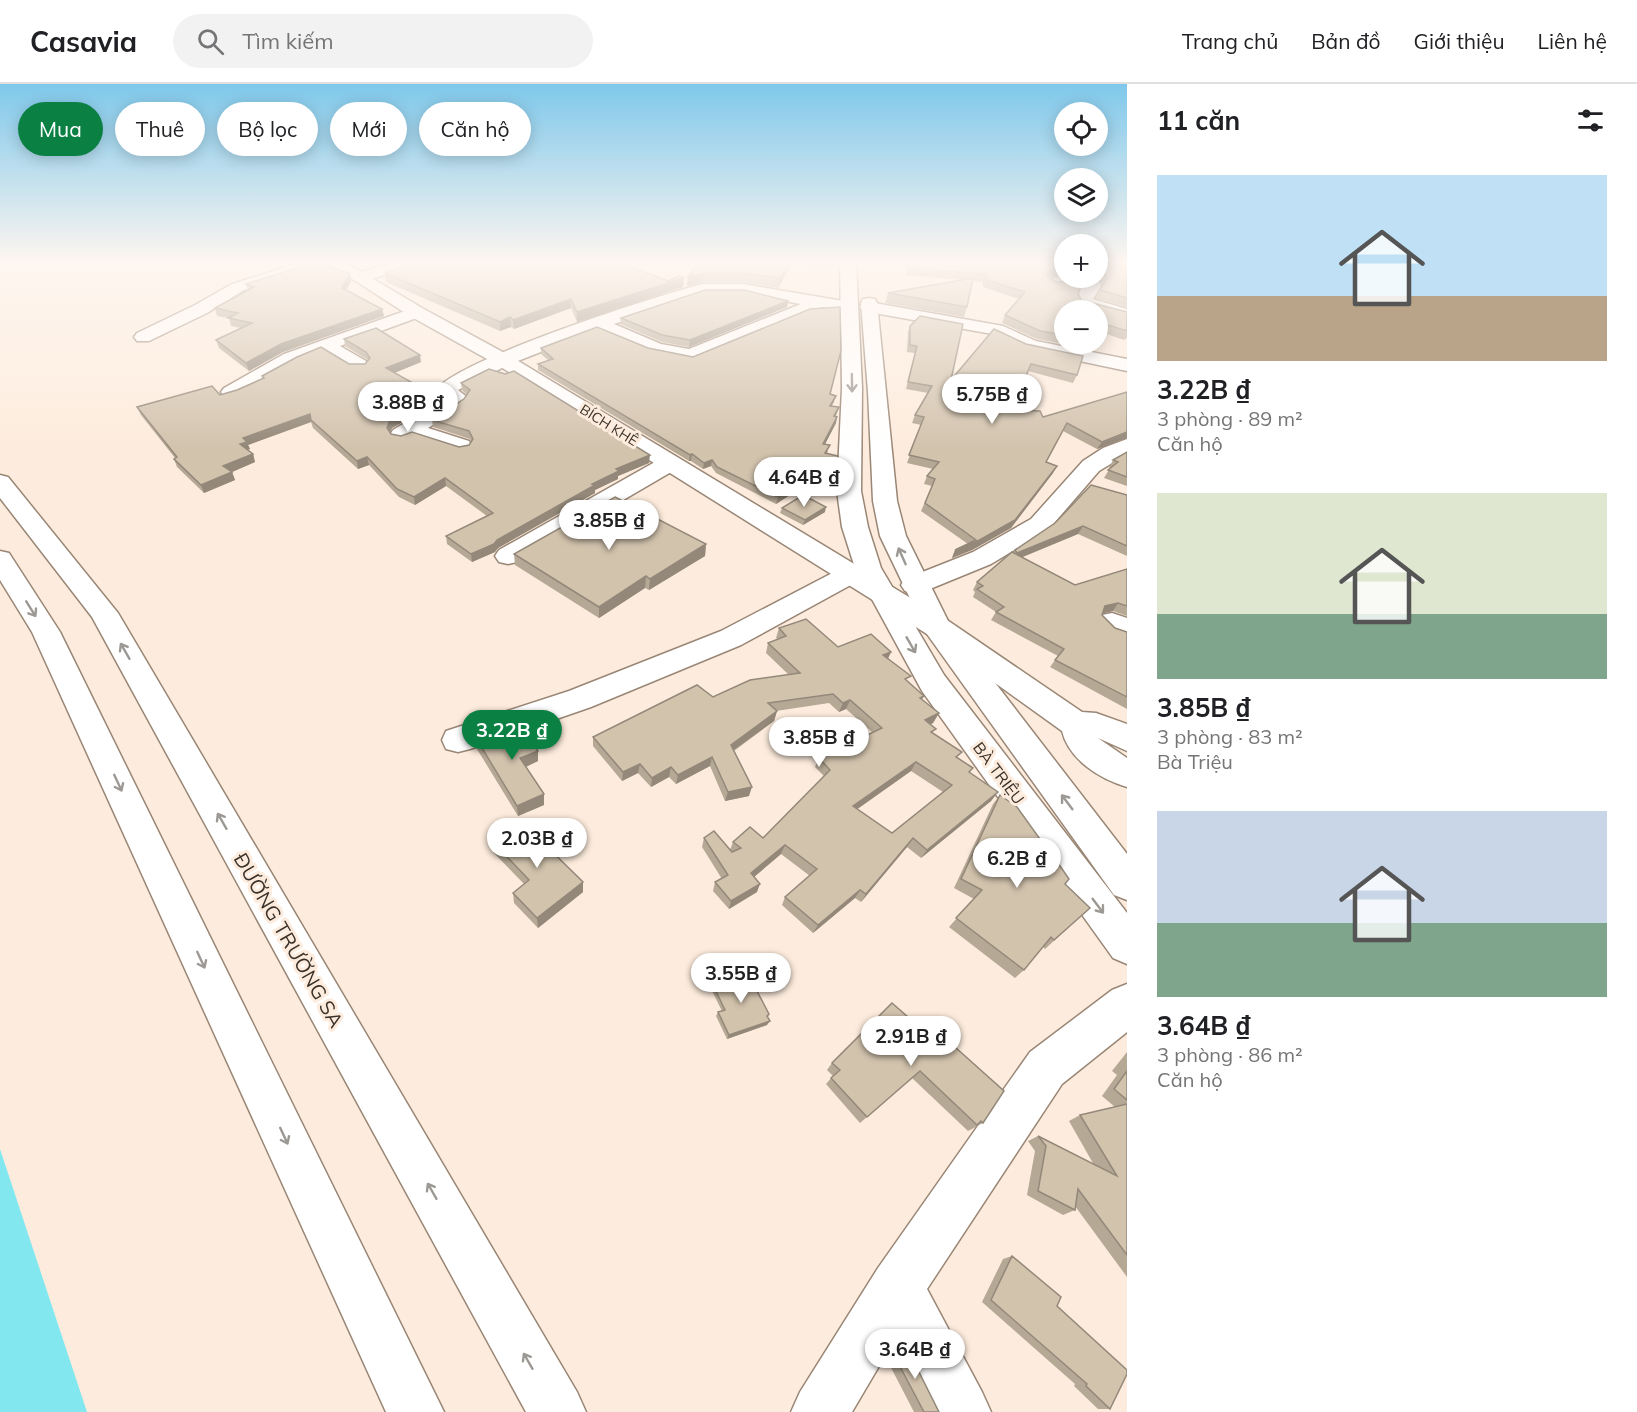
<!DOCTYPE html>
<html lang="vi">
<meta charset="utf-8">
<style>
:root{--surface:#fff;--page:#f2f2f2;--text:#202124;--muted:#757577;--line:#e0e0e0;--accent:#0b8043}
body{margin:0;font-family:Mulish,sans-serif;background:var(--page);color:var(--text);height:100vh;display:flex;flex-direction:column;font-size:22px;white-space:nowrap}
*{box-sizing:border-box;margin:0}
p{font-size:20px;color:var(--muted)}
.icon{flex:none;width:33px;height:33px;fill:none;stroke:currentColor;stroke-width:2;stroke-linecap:round;stroke-linejoin:round}
.map{position:relative;flex:1;overflow:hidden}
.sheet{display:flex;flex-direction:column;background:var(--surface);width:510px}
.sheet>*{flex:none}
.banner{position:absolute;left:18px;top:18px;width:570px;height:54px;display:flex;gap:12px}
.controls{position:absolute;left:1054px;top:18px;display:grid;gap:12px}
.controls a{display:grid;place-items:center;width:54px;height:54px;border-radius:50%;background:var(--surface);box-shadow:0 3px 15px #0003;font-size:30px}
.price{position:absolute;translate:-50% -51px;padding:0 14px;border-radius:21px;background:#fff;color:#222;font-size:20px;line-height:39px;filter:drop-shadow(0 2px 3px #0008)}
.price::after{content:'';position:absolute;left:50%;top:36px;width:18px;height:14px;margin-left:-9px;background:inherit;clip-path:polygon(0 0,100% 0,50% 100%)}
.price.current{background:var(--accent);color:#fff}
ul{padding:0;list-style:none}
li{display:grid;align-content:center;gap:12px;height:318px;padding:0 30px}
li span{display:grid;place-items:center;height:186px;border-radius:0px;color:#555}
li>.icon{margin-inline-start:auto}
span .icon{width:108px;height:108px;fill:#fffc;stroke-width:1}
li b{font-size:26px}
h2{display:flex;justify-content:space-between;align-items:center;height:72px;padding:0 30px;font-size:26px}
.tag{padding:0 21px;border-radius:27px;background:var(--surface);box-shadow:0 3px 15px #0003;font-size:21px;line-height:54px}
.tag.current{background:var(--accent);color:#fff}
header{display:flex;align-items:center;gap:36px;box-sizing:border-box;height:84px;padding:0 30px;background:var(--surface);border-bottom:2px solid var(--line)}
header strong{font-size:28px}
nav{display:flex;gap:33px;margin-inline-start:auto;font-size:21px}
.search{width:420px;height:54px;background:var(--page);display:flex;align-items:center;gap:15px;box-sizing:border-box;padding:0 21px;border-radius:33px;color:var(--muted);font-size:22px}
main{display:flex;flex:1;min-height:0}
.map>svg:first-child{display:block}
.water{fill:#83e7f0}
.lines{fill:none;stroke-linecap:round;stroke-linejoin:round}
.minor-casing{stroke:#998675;stroke-width:3}
.major-casing{stroke:#998675;stroke-width:3}
.highway-casing{stroke:#998675;stroke-width:3}
.minor{fill:#fff;fill-rule:evenodd}
.major{fill:#fff;fill-rule:evenodd}
.highway{fill:#fff;fill-rule:evenodd}
.wall{fill:#b5a895;fill-rule:evenodd}
.shaded-wall{fill:#938879}
.building{fill:#d2c3ad;stroke:#938879;stroke-width:1.5;fill-rule:evenodd}
.oneway{stroke:#9c9894}
.labels{text-anchor:middle;dominant-baseline:central;stroke-width:6;stroke-linejoin:round;paint-order:stroke}
.far-street-label{font-size:14px;fill:#3a322a;stroke:#fdecdd}
.street-label{font-size:16px;fill:#3a322a;stroke:#fdecdd}
.near-street-label{font-size:20px;fill:#3a322a;stroke:#fdecdd}
</style>
<header>
<strong>Casavia</strong>
<div class="search"><svg class="icon" aria-label="search" viewBox="0 0 24 24"><circle cx="10" cy="10" r="6"/><path d="M15 15l6 6"/></svg>Tìm kiếm</div>
<nav><a>Trang chủ</a><a>Bản đồ</a><a>Giới thiệu</a><a>Liên hệ</a></nav>
</header>
<main>
<div class="map">
<svg width="1127" height="1328" viewBox="0 0 1127 1328">
<rect width="100%" height="100%" fill="#fdecdd"/>
<!-- water -->
<path class="water" d="M0 1065 87 1328H0Z"/>
<g class="lines">
<defs>
<g id="minor">
<path d="M302 178H326L323 181 244 206 207 229 149 257H137L134 253 137 249 195 221 232 200Z"/>
<path d="M398 178H424L421 181 360 198 352 193 354 190Z"/>
<path d="M1063 192 1098 194 1101 202 1093 215 1127 225V235L1078 222 1076 218 1081 204 1063 202 1054 204 1046 199 1048 196Z"/>
<path d="M703 200H743L849 218 855 219 858 223 855 227 849 228 822 223 691 277 648 268 597 246 510 280 458 306 468 314 463 321 428 344 469 357 472 362 469 367 461 369 413 353 401 358 393 356 390 351 393 346 445 315 435 307C456 276 658 211 703 200ZM704 210H743L801 220 689 265 661 260 614 240Z"/>
<path d="M869 218 1003 242 1036 257 1127 275V287L1023 265 998 251 863 227 860 223 863 219Z"/>
<path d="M416 223 422 224 425 228 422 232 340 262 366 277 369 281 366 285H352L323 268 298 278 238 312H224L221 308 224 304 284 270Z"/>
<path d="M1127 355V370L1099 387 1049 445 991 480 925 507 915 510 905 507 901 501 905 495 973 468 1031 435 1083 377 1103 364Z"/>
<path d="M670 372 678 374 681 379 678 384 517 478 508 480 499 478 495 472 499 466 662 374Z"/>
<path d="M849 483 858 485 862 491 858 497 741 561 591 623 470 665 458 668 446 665 442 656 446 647 569 607 721 547 840 485Z"/>
<path d="M1112 529 1127 534V557C1115 553 1104 549 1098 538L1102 531Z"/>
<path d="M1127 900V948L1062 1000 927 1205 982 1308 991 1328H932L895 1255 852 1328H791L800 1308 878 1184 1030 968 1112 906Z"/>
</g>
<g id="major">
<path d="M326 178H345L422 224 510 272 947 536 1082 628 1096 629 1127 640V667L1098 654 1127 674V703C1100 695 1069 676 1062 647L927 550 496 280 410 232Z"/>
<path d="M0 391 8 393 118 529 577 1308 586 1328H526L92 533 0 414Z"/>
<path d="M0 467 9 469 60 548 444 1328H386L32 548 0 496Z"/>
</g>
<g id="highway">
<path d="M840 178H856L862 304 861 407 868 443 881 484 944 591 1127 829V880L1113 874 922 607 855 484 842 443 837 407 842 304Z"/>
<path d="M869 214 875 215 877 219 897 417 906 452 949 539 1127 770V816L1114 811 927 550 880 452 873 417 868 308 861 219 863 215Z"/>
</g>
</defs>
<!-- minor casing -->
<use href="#minor" class="minor-casing"/>
<!-- major casing -->
<use href="#major" class="major-casing"/>
<!-- highway casing -->
<use href="#highway" class="highway-casing"/>
<!-- minor -->
<use href="#minor" class="minor"/>
<!-- major -->
<use href="#major" class="major"/>
<!-- highway -->
<use href="#highway" class="highway"/>
</g>
<!-- wall -->
<g class="wall">
<path d="M591 178H621V179L668 197 684 194 683 203 577 238 571 224 514 245 511 243 500 247 386 198 385 189 439 181 465 184Z"/>
<path d="M699 178H839L837 185 791 181 778 204 743 198H703L687 202 688 193Z"/>
<path d="M1065 178V190L1050 194 1078 209 1081 216 1127 228V254L1124 256 1098 247V226H1065V260H1087L1085 264 1037 255 1002 239 1005 231 1019 215 983 203V198L973 197 967 223 964 233 885 219 888 209 963 196 906 191 908 181Z"/>
<path d="M1098 178 1127 183V223L1096 214 1103 201 1098 192Z"/>
<path d="M350 189 351 197 346 206 382 225 384 232 283 268 249 287 219 264 216 256 241 244 231 242 229 234 217 232 215 224 248 206 246 200Z"/>
<path d="M788 217 787 223 689 263 662 258 620 240 621 234Z"/>
<path d="M910 242 951 296 994 245 1077 291 1073 299 1028 287 1012 326 1043 333 1127 308V354L1097 365 1063 347 1046 378 1053 389 1011 444 972 466 952 474 955 466 968 460 921 427 932 402 924 400 927 392 933 385 907 379 921 341 912 339 915 331 928 309 906 305 915 269 907 268 908 248Z"/>
<path d="M344 255 421 278 394 289 435 319 392 344 390 349 391 350 459 363 469 361 471 358 470 355 433 343 432 336 464 315 467 311 462 306 461 299 649 379 618 392V395L595 406V409L498 464 495 468 472 478 447 460 446 452 487 432 446 402 415 421 399 413 369 381 358 385 313 344 311 338 248 361 250 365 247 366 253 370 255 378 232 388 235 396 204 409 177 383 174 375 175 374 141 331 137 323 220 311 237 306 263 294 262 292 349 280H365L368 276 345 262Z"/>
<path d="M541 264H648L836 312 834 318 832 322 839 323 836 332V339L825 360 828 368 827 369 836 381 776 420 716 389 711 382 703 385 691 377H689L538 286V280L549 277 541 270Z"/>
<path d="M1127 368V402L1104 394 1110 384H1109L1113 376Z"/>
<path d="M1127 411V472L1078 450 1022 473 1075 501 1127 485V532L1113 527 1102 529V531L1115 544 1127 548V625L1050 583 1058 572 991 536 996 528 973 513 975 508 973 506 977 498 1013 469 1015 466Z"/>
<path d="M782 424 825 428 803 441 780 429Z"/>
<path d="M706 460 705 472 649 506 645 504 599 534 515 481 514 470Z"/>
<path d="M779 544 838 563 888 574 908 598 924 612 922 616 939 629 933 639 930 640 933 650 958 674 970 689 998 708 991 717 921 774 907 763 861 818 855 814 813 849 782 821 785 813 810 792 781 770 754 793 757 808 729 825 713 807 715 798 722 795 702 763 704 754 730 766 733 758 763 754 824 692 815 683 819 674 873 649 846 625 839 628 829 619 776 627H777L774 637 734 667 749 712 725 717 710 682 676 700 669 693 651 703 638 689 622 697 593 662V653L713 613 789 591 766 569 768 559 778 555 776 554ZM911 687 943 708 892 749 857 725Z"/>
<path d="M476 654 538 677 526 683 544 710V721L518 732 477 665Z"/>
<path d="M1000 711 1048 771 1065 800 1090 824 1045 865 1043 863 1024 886 1015 894 949 843 974 815 954 804 993 720Z"/>
<path d="M492 757 583 808 538 844 514 819 513 809 524 800 493 768Z"/>
<path d="M713 901 769 930 768 933 767 941 727 955 716 932 718 928 722 927 711 905Z"/>
<path d="M946 955 983 1039 968 1047 912 994 860 1039 826 1000 833 992 827 986 832 979 940 961Z"/>
<path d="M1127 968V1193L1075 1122V1126L1063 1131 1027 1111 1035 1067 1028 1057 1038 1052 1094 1081 1069 1037 1080 1031 1115 1023 1102 1012 1117 991 1112 987Z"/>
<path d="M1012 1172 1057 1222 1110 1325H1098L1074 1302 1075 1300 982 1218 1003 1175Z"/>
<path d="M904 1258 939 1328H914L886 1274 895 1260Z"/>
</g>
<!-- shaded-wall -->
<g class="shaded-wall">
<path d="M789 178H792L791 181 778 204 780 194Z"/>
<path d="M1065 183 1063 190 1046 195 1049 187Z"/>
<path d="M350 189 351 197 344 211 342 204Z"/>
<path d="M704 189 703 198 687 202 688 193Z"/>
<path d="M684 194 683 203 577 238V228Z"/>
<path d="M571 215V224L514 245 513 236Z"/>
<path d="M788 217 787 223 689 263 690 256Z"/>
<path d="M382 225 384 232 283 268 249 287 246 279 281 260Z"/>
<path d="M510 233 511 243 500 247V238Z"/>
<path d="M420 271 421 278 387 292 386 284Z"/>
<path d="M434 311 435 319 392 344 388 352 387 344 390 336Z"/>
<path d="M310 330 311 338 248 361 250 365 242 368 240 360 243 354Z"/>
<path d="M837 333 836 339 822 366 823 360Z"/>
<path d="M1127 348V354L1097 365 1102 358Z"/>
<path d="M253 370 255 378 232 388 235 396 204 409 201 401 223 382Z"/>
<path d="M692 370 691 377H689L690 371Z"/>
<path d="M650 371 649 379 618 392V395L595 406V409L498 464 495 468 472 478 471 470 497 456 616 385Z"/>
<path d="M367 373 369 381 358 385 357 377Z"/>
<path d="M838 375 836 381 776 420 778 413Z"/>
<path d="M712 376 711 382 703 385 704 379Z"/>
<path d="M1057 382 1053 389 1011 444 972 466 952 474 955 466 976 458Z"/>
<path d="M445 394 446 402 415 421 414 413Z"/>
<path d="M826 423 825 428 803 441 805 436Z"/>
<path d="M1083 442 1078 450 1013 477 1017 469Z"/>
<path d="M706 460 705 472 649 506 650 495Z"/>
<path d="M646 492 645 504 599 534V523Z"/>
<path d="M1118 519 1113 527 1100 530 1105 522Z"/>
<path d="M891 568 887 577 883 571Z"/>
<path d="M850 616 846 625 839 628 843 619Z"/>
<path d="M777 627 774 637 728 670 731 661Z"/>
<path d="M939 629 933 639 920 646 925 636Z"/>
<path d="M538 667V677L521 685 520 674Z"/>
<path d="M712 673 710 682 676 700 678 691Z"/>
<path d="M916 678 911 687 849 731 853 722Z"/>
<path d="M640 680 638 689 622 697 623 688Z"/>
<path d="M671 683 669 693 651 703 652 694Z"/>
<path d="M752 703 749 712 725 717 728 708Z"/>
<path d="M998 708 991 717 921 774 927 766Z"/>
<path d="M544 710V721L518 732 517 722Z"/>
<path d="M913 754 907 763 861 818 866 810Z"/>
<path d="M785 761 781 770 748 798 751 789Z"/>
<path d="M583 798V808L538 844 537 834Z"/>
<path d="M760 800 757 808 729 825 731 817Z"/>
<path d="M860 806 855 814 813 849 818 841Z"/>
<path d="M770 937 767 941 727 955 729 951Z"/>
</g>
<!-- building -->
<g class="building">
<path d="M419 178H432L439 181 449 178H453L465 184 486 178H618L668 197 679 192 684 194 577 228 571 215 513 236 510 233 500 238 385 189Z"/>
<path d="M699 178H789L780 194 744 189H704L688 193Z"/>
<path d="M920 178H1065V183L1049 187 1047 192 1056 198H1082L1078 209 1081 216 1127 228V247L1098 238V226H1065V251L1040 247 1005 231 1025 208 986 196V190L908 184V181Z"/>
<path d="M1098 178H1106L1127 183V214L1100 206 1107 194 1102 184H1098Z"/>
<path d="M312 179 350 189 342 204 382 225 281 260 246 279 216 256 252 239 228 234 238 229 215 224 254 203 246 200Z"/>
<path d="M973 194 967 223 888 209Z"/>
<path d="M705 206H744L788 217 690 256 662 251 621 234Z"/>
<path d="M840 223 841 267 830 310 836 312 830 322 839 323 834 332 837 333 823 360 830 361 825 369 838 372V375L778 413 717 383 712 376 704 379 692 370 690 371 538 280 553 275 541 264 597 243 648 264 693 273 810 225Z"/>
<path d="M920 232 963 240 951 296 994 245 1026 260 1083 272 1077 291 1031 280 1012 326 1040 327 1043 333 1127 308V348L1102 358 1067 339 1046 378 1057 382 1015 436 976 458 955 466 976 456 925 419 935 395 927 392 939 378 909 371 924 333 915 331 932 302 908 298 917 262 910 261V242Z"/>
<path d="M376 244 420 271 386 284 434 311 390 336 387 344 391 350 401 352 412 348 459 363 469 361 473 355 469 347 432 336 464 315 470 306 461 299 489 285 505 290 514 287 650 371 616 385 619 387 592 400 595 401 497 456 494 460 471 470 446 452 493 429 445 394 414 413 397 405 367 373 357 377 311 336 310 330 243 354 247 358 240 360 253 370 223 382 232 388 201 401 174 375 177 373 137 323 212 302 220 311 237 306 264 294 262 292 297 273 321 263 349 280H365L370 274 366 268 344 255Z"/>
<path d="M1127 368V393L1108 386 1118 378 1113 376Z"/>
<path d="M1091 401 1127 411V462L1083 442 1017 469 1015 466 1055 439Z"/>
<path d="M803 411 826 423 805 436 782 424Z"/>
<path d="M615 413 706 460 650 495 646 492 599 523 514 470Z"/>
<path d="M1012 468 1075 501 1127 485V522L1118 519 1105 522 1102 531 1115 544 1127 548V613L1055 576 1064 565 996 528 1004 523 977 505 983 502 977 498Z"/>
<path d="M806 535 838 563 871 550 891 568 883 571 911 592 905 595 924 612 920 614 939 629 925 636 936 645 931 648 962 668 956 673 973 684 969 688 998 708 927 766 913 754 866 810 860 806 818 841 785 813 817 785 785 761 751 789 760 800 731 817 715 798 728 791 704 754 714 747 732 768 741 764 733 758 750 743 763 754 830 686 819 674 882 644 850 616 843 619 833 610 768 619 777 627 731 661 752 703 728 708 712 673 678 691 671 683 652 694 640 680 623 688 593 653 697 601 713 613 750 596 800 589 768 559 786 552 779 544ZM916 678 952 701 892 749 853 722Z"/>
<path d="M519 639 538 667 520 674 544 710 517 722 476 654Z"/>
<path d="M1000 711 1017 723 1050 769 1047 771 1056 776 1069 795 1065 800 1090 824 1054 856 1051 853 1024 886 956 834 982 806 961 795Z"/>
<path d="M521 737 583 798 537 834 513 809 529 796 492 757Z"/>
<path d="M747 888 769 930 767 932 770 937 729 951 718 928 725 926 713 901Z"/>
<path d="M892 919 940 961 946 955 1004 1007 983 1039 981 1037 977 1041 920 987 867 1033 831 994 840 986 832 979Z"/>
<path d="M1127 987V1016L1114 1005Z"/>
<path d="M1127 1020V1171L1078 1105 1075 1126 1038 1107 1046 1062 1038 1052 1117 1092 1080 1031Z"/>
<path d="M1012 1172 1061 1213 1057 1222 1127 1286V1290L1110 1325 1086 1302 1087 1300 991 1216Z"/>
<path d="M904 1258 939 1328H924L895 1273Z"/>
</g>
<!-- one-way arrows -->
<defs><path id="oneway-shaft" d="M-6 0H5M1.5-3L5.5 0L1.5 3" fill="none" stroke-width="1.6" stroke-linecap="round" stroke-linejoin="round" transform="scale(1.5)"/></defs>
<g class="oneway">
<use href="#oneway-shaft" transform="translate(852 299) rotate(89)"/>
<use href="#oneway-shaft" transform="translate(902 472) rotate(-114)"/>
<use href="#oneway-shaft" transform="translate(31 525) rotate(58)"/>
<use href="#oneway-shaft" transform="translate(911 561) rotate(60)"/>
<use href="#oneway-shaft" transform="translate(125 567) rotate(-120)"/>
<use href="#oneway-shaft" transform="translate(118 699) rotate(65)"/>
<use href="#oneway-shaft" transform="translate(1067 718) rotate(-127)"/>
<use href="#oneway-shaft" transform="translate(222 737) rotate(-120)"/>
<use href="#oneway-shaft" transform="translate(1098 822) rotate(53)"/>
<use href="#oneway-shaft" transform="translate(201 876) rotate(65)"/>
<use href="#oneway-shaft" transform="translate(284 1052) rotate(65)"/>
<use href="#oneway-shaft" transform="translate(432 1107) rotate(-120)"/>
<use href="#oneway-shaft" transform="translate(528 1277) rotate(-120)"/>
</g>
<!-- sky -->
<linearGradient id="sky" x2="0" y2="1"><stop stop-color="#7fc8eb"/><stop offset="0.49" stop-color="#fef6f0"/><stop offset="1" stop-color="#fef6f0" stop-opacity="0"/></linearGradient>
<rect width="1127" height="364" fill="url(#sky)"/>
<g class="labels">
<!-- far-street labels -->
<g class="far-street-label">
<text transform="translate(609 341) rotate(32)">BÍCH KHÊ</text>
</g>
<!-- street labels -->
<g class="street-label">
<text transform="translate(999 689) rotate(53)">BÀ TRIỆU</text>
</g>
<!-- near-street labels -->
<g class="near-street-label">
<text transform="translate(289 856) rotate(60)">ĐƯỜNG TRƯỜNG SA</text>
</g>
</g>
</svg>
<div class="controls">
<a><svg class="icon" aria-label="locate" viewBox="0 0 24 24"><circle cx="12" cy="12" r="6"/><path d="M12 2v4M12 18v4M2 12h4M18 12h4"/></svg></a>
<a><svg class="icon" aria-label="layers" viewBox="0 0 24 24"><path d="M12 4l9 5-9 5-9-5zM3 14l9 5 9-5"/></svg></a>
<a>+</a>
<a>−</a>
</div>
<b class="price" style="left:992px;top:341px">5.75B ₫</b>
<b class="price" style="left:408px;top:349px">3.88B ₫</b>
<b class="price" style="left:804px;top:424px">4.64B ₫</b>
<b class="price" style="left:609px;top:467px">3.85B ₫</b>
<b class="price current" style="left:512px;top:677px">3.22B ₫</b>
<b class="price" style="left:819px;top:684px">3.85B ₫</b>
<b class="price" style="left:537px;top:785px">2.03B ₫</b>
<b class="price" style="left:1017px;top:805px">6.2B ₫</b>
<b class="price" style="left:741px;top:920px">3.55B ₫</b>
<b class="price" style="left:911px;top:983px">2.91B ₫</b>
<b class="price" style="left:915px;top:1296px">3.64B ₫</b>
<div class="banner">
<a class="tag current">Mua</a>
<a class="tag">Thuê</a>
<a class="tag">Bộ lọc</a>
<a class="tag">Mới</a>
<a class="tag">Căn hộ</a>
</div>
</div>
<section class="sheet">
<h2>11 căn<svg class="icon" aria-label="filters" viewBox="0 0 24 24"><path d="M4 7h16M4 17h16"/><circle cx="9" cy="7" r="2"/><circle cx="15" cy="17" r="2"/></svg></h2>
<ul>
<li><span style="background:linear-gradient(#bfe0f5 65%,#b9a48a 0)"><svg class="icon" aria-label="home" viewBox="0 0 24 24"><path d="M3 11l9-7 9 7M6 9v11h12V9"/></svg></span><div><b>3.22B ₫</b><p>3 phòng · 89 m²</p><p>Căn hộ</p></div></li>
<li><span style="background:linear-gradient(#dfe7d0 65%,#7fa58c 0)"><svg class="icon" aria-label="home" viewBox="0 0 24 24"><path d="M3 11l9-7 9 7M6 9v11h12V9"/></svg></span><div><b>3.85B ₫</b><p>3 phòng · 83 m²</p><p>Bà Triệu</p></div></li>
<li><span style="background:linear-gradient(#c9d6e8 60%,#7fa58c 0)"><svg class="icon" aria-label="home" viewBox="0 0 24 24"><path d="M3 11l9-7 9 7M6 9v11h12V9"/></svg></span><div><b>3.64B ₫</b><p>3 phòng · 86 m²</p><p>Căn hộ</p></div></li>
</ul>
</section>
</main>
